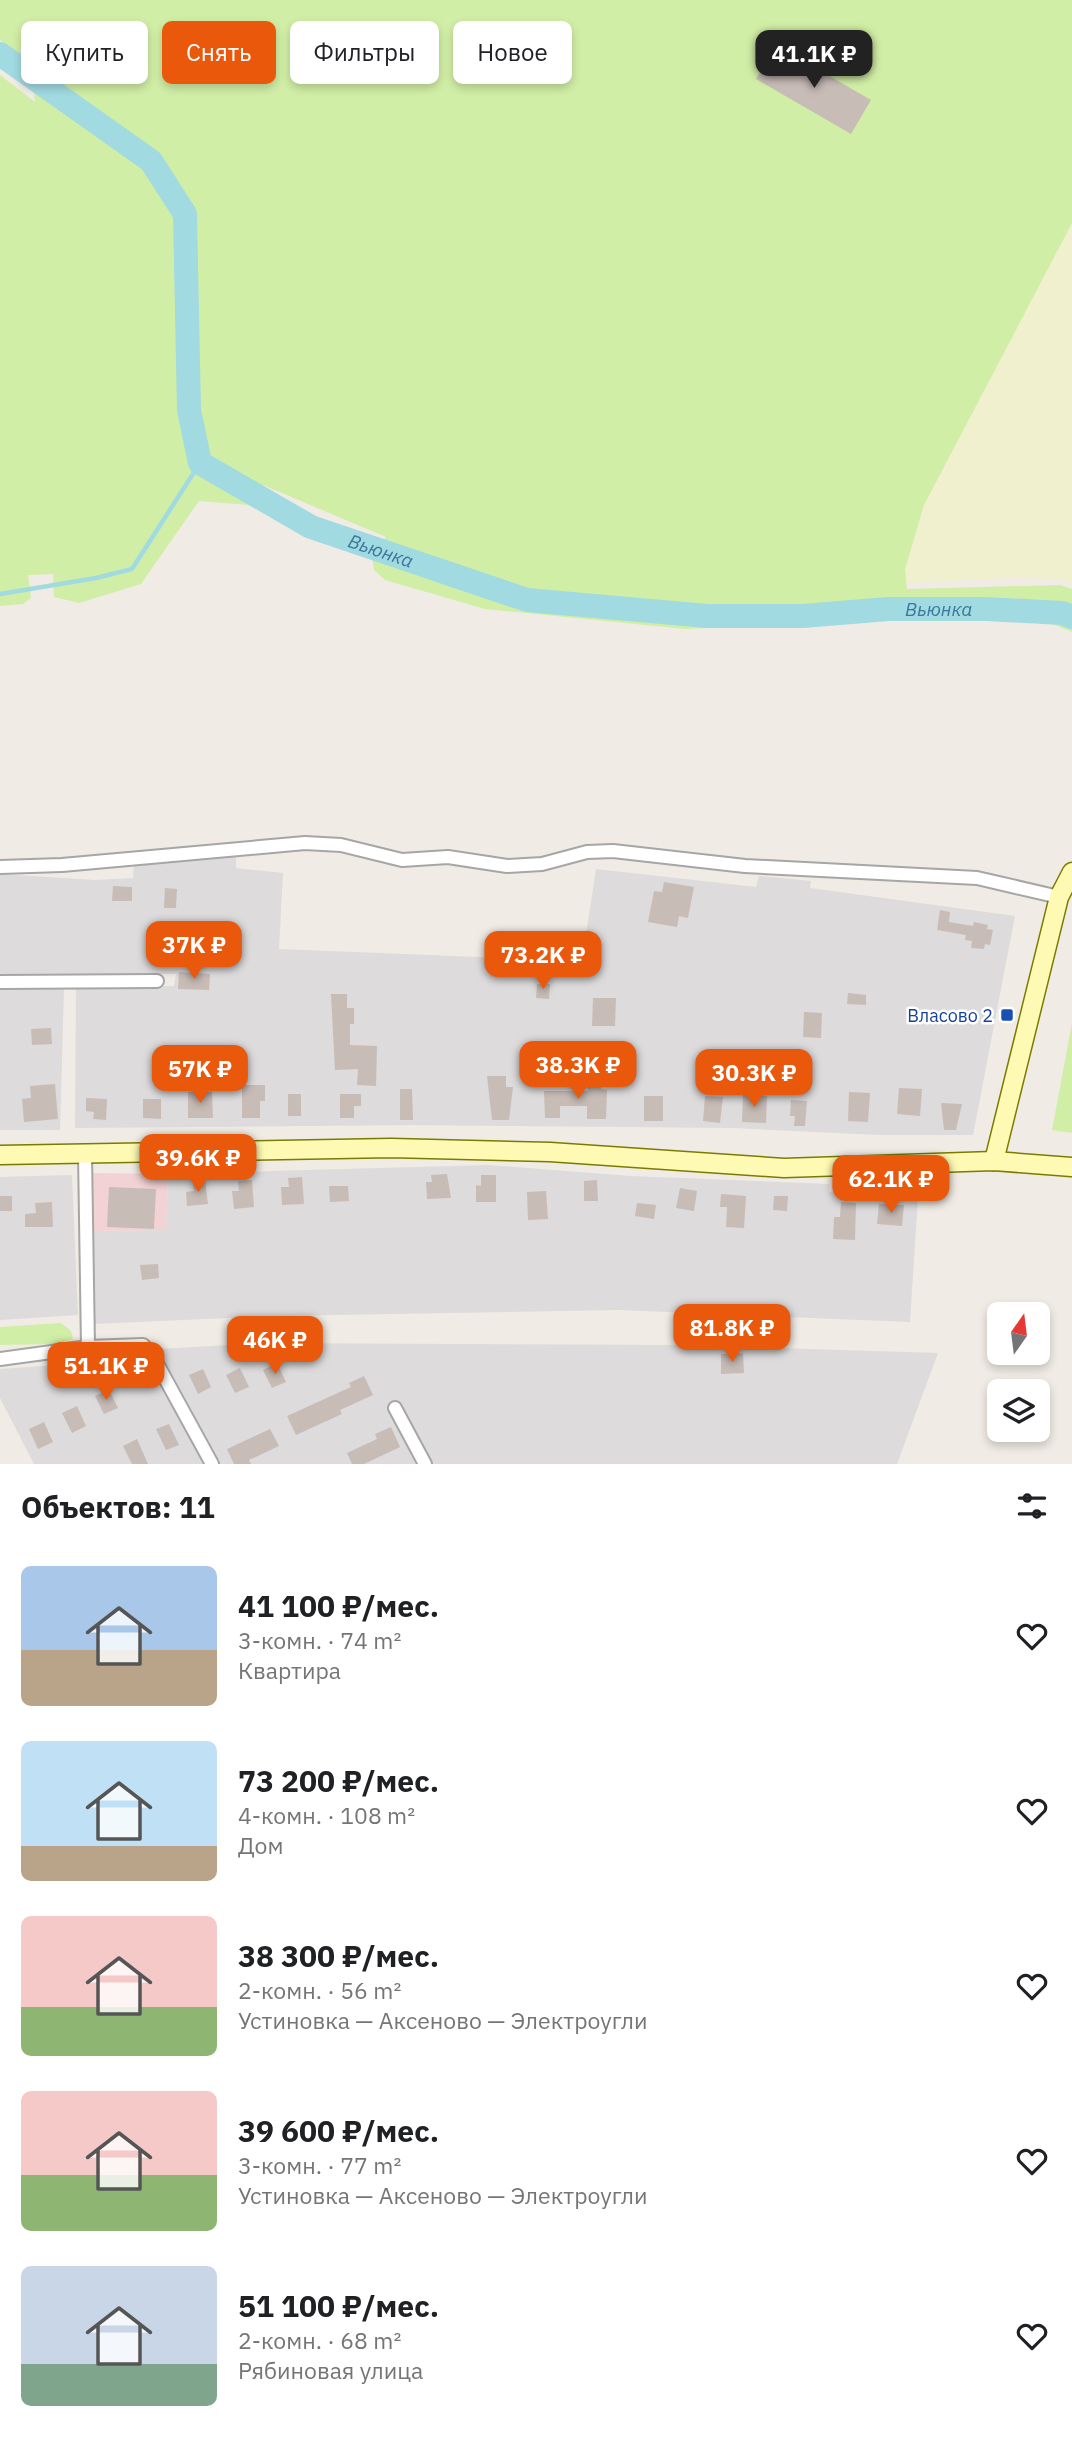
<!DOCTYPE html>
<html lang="ru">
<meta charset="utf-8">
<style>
:root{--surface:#fff;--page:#f6f6f6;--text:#202124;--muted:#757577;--accent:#ea580c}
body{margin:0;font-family:"IBM Plex Sans",sans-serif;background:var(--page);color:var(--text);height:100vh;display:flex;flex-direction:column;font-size:26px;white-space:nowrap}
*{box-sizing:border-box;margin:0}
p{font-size:23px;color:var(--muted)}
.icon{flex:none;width:38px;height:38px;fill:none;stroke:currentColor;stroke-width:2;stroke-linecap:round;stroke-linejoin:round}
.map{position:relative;height:1464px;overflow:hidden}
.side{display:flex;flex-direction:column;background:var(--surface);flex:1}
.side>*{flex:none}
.guide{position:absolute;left:21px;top:21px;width:700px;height:63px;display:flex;gap:14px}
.needle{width:46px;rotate:14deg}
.tools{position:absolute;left:987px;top:1302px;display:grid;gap:14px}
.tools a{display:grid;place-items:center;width:63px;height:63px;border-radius:10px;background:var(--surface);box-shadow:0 4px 10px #0003;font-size:35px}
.price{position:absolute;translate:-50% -60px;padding:0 16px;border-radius:14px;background:var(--accent);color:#fff;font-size:23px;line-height:46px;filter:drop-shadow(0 2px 4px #0008)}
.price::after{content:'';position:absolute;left:50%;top:42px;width:21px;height:16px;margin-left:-10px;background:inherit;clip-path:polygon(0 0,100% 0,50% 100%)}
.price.current{background:#222;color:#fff}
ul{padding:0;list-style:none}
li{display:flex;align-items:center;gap:21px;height:175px;padding:0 21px}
li span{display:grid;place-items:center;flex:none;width:196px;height:140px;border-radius:10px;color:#555}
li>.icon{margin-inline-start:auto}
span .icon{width:84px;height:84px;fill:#fffc;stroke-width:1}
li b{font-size:30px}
h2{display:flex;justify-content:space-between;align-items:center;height:84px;padding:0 21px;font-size:30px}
.pill{padding:0 24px;border-radius:10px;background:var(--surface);box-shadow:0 4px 10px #0003;font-size:24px;line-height:63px}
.pill.current{background:var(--accent);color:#fff}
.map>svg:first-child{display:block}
.residential{fill:#dddbdc}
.commercial{fill:#f2d2d4}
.farmland{fill:#f0efce}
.grass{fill:#d1eea6}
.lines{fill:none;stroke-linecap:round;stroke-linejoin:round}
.stream{stroke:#a1dae1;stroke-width:4.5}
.river{stroke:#a1dae1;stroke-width:24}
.building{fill:#c8bcb7}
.street-casing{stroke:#a6a6a6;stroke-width:16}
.secondary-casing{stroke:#7b7b00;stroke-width:21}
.street{stroke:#fff;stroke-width:12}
.secondary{stroke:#fefab4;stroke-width:18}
.transit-dot{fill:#1a4fb4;stroke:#fff;stroke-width:2.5}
.labels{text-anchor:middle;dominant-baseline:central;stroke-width:5;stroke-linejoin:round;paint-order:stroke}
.transit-label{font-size:18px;fill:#164399;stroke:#fff;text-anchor:end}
.water-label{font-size:19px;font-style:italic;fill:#3c779d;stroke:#fff}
</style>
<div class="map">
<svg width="1072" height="1464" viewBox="0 0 1072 1464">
<rect width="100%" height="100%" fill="#f0ebe4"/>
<!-- residential -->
<g class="residential">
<path d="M236 855V868L283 873 279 949 582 961 596 869 756 887 759 876 811 881 810 888 1015 916 973 1135H877L732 1128 413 1125 75 1128 76 988 174 986 176 974H0V874L95 880 133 878 134 865 160 857Z"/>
<path d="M64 988 60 1130H0V989Z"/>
<path d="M488 1165 631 1176 829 1184V1192L918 1197 910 1322 619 1310 276 1316 93 1324 92 1231 166 1230 168 1174Z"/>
<path d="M72 1175 78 1315 0 1320V1177Z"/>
<path d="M260 1343 686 1345 938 1353 897 1464H34L0 1398V1369L154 1358 161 1349Z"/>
</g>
<!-- commercial -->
<path class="commercial" d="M93 1173 168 1174 166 1230 92 1231Z"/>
<!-- farmland -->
<path class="farmland" d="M1072 223V583L1062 579 1012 578 907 583 905 569 924 505Z"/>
<!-- grass -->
<g class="grass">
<path d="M0 0H1072V223L924 505 905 569 907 589 1060 585 1072 589V632L1050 623 976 617 685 629 485 609 385 580 374 570 372 555 386 537 263 485 249 505 199 501 141 584 79 603 54 597 53 574 28 575 31 598 23 604 0 606V75L35 102 33 83 47 77 0 40Z"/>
<path d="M1072 1023V1133L1052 1130Z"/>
<path d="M61 1323 71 1331 73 1339 56 1344 0 1345V1327Z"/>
</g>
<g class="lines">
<!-- stream -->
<path class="stream" d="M0 594 96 578 132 569 200 463"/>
<!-- river -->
<path class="river" id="s1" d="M0 54 151 161 185 214 189 410 200 463 311 527 527 600 707 616H803L888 609H986L1062 613 1072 617"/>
</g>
<!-- building -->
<g class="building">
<path d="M776 45 871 100 851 134 756 79Z"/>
<path d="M664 882 694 887 688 918 679 916 677 927 648 922 654 891 662 892Z"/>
<path d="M113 886 132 887V901H112Z"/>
<path d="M165 888 177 889 176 908H164Z"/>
<path d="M940 910 950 912 949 922 973 926 974 922 988 925 987 929 993 930 990 945 985 944 984 949 971 948 972 941 965 940 966 935 937 930Z"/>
<path d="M179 972 210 974 209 990 178 989Z"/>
<path d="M537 984H550L549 999 536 998Z"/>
<path d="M848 993 866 995V1005L847 1004Z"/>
<path d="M331 994H347V1008H354V1024H350V1045L377 1046 376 1086 357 1085 358 1069 335 1070Z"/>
<path d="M593 998H616L615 1026H592Z"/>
<path d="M804 1012 822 1013 821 1038 803 1037Z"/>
<path d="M51 1028 52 1044 32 1045 31 1029Z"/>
<path d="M487 1076H506V1087H513L509 1120H492Z"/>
<path d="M588 1079 601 1080V1089L607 1090 606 1119H587V1106H560V1118H545L544 1091H588Z"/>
<path d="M55 1084 58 1119 24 1122 22 1099 31 1098 30 1086Z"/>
<path d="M242 1085H265V1101H260V1118H242Z"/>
<path d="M899 1088 922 1089 920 1116 897 1114Z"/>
<path d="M400 1089H412L413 1120H400Z"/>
<path d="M188 1092H212L213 1118H188Z"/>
<path d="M849 1092 870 1093 868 1122 848 1121Z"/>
<rect x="288" y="1094" width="13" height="22"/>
<path d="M340 1094H361V1106H354V1118H340Z"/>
<path d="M743 1095 767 1096 766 1123 742 1122Z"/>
<rect x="644" y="1096" width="19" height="25"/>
<path d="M705 1096 723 1097 720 1123 703 1121Z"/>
<path d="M86 1098 107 1099 106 1120 93 1119 94 1112 86 1111Z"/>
<path d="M143 1099H161V1119L143 1118Z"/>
<path d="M791 1100 807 1101 805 1126H794L795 1116H790Z"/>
<path d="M941 1103 962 1104 956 1130H944Z"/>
<path d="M447 1174 451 1198 427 1199 426 1182H432L431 1175Z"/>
<path d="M481 1175H496V1202H476V1185L481 1186Z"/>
<path d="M302 1177 304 1204 282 1205 281 1187H289L288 1178Z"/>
<path d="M205 1180 208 1204 187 1206 186 1192 194 1191 193 1181Z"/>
<path d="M252 1180 254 1207 234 1209 232 1191H239L238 1181Z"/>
<path d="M597 1180 598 1201H584V1181Z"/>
<path d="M329 1186H348L349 1201 330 1202Z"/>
<path d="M109 1187 156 1189 154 1229 107 1227Z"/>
<path d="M680 1188 697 1191 694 1211 676 1208Z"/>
<path d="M546 1191 548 1219 528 1220 527 1192Z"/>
<path d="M721 1194 746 1196 744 1228 726 1227 727 1207H720Z"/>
<rect x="0" y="1196" width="12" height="15"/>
<path d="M774 1196H788L787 1211 773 1210Z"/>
<path d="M52 1202 53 1227H25V1214L36 1213 35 1203Z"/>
<path d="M841 1202 856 1203 855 1240 833 1239 834 1217H840Z"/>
<path d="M637 1203 656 1205 654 1219 635 1216Z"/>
<path d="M879 1204 904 1205 902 1226 877 1224Z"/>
<path d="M158 1264 159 1278 142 1280 140 1265Z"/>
<path d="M743 1353 744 1373 721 1374V1354Z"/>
<path d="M277 1363 286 1382 272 1388 263 1370Z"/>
<path d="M240 1368 249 1387 235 1393 226 1375Z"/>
<path d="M203 1369 211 1387 198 1394 189 1375Z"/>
<path d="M364 1376 373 1395 340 1410 342 1414 296 1435 287 1416 351 1387 349 1383Z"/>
<path d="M109 1390 118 1408 104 1414 95 1396Z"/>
<path d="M77 1406 86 1426 72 1433 62 1413Z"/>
<path d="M44 1422 53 1442 38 1449 29 1429Z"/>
<path d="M169 1424 179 1445 166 1450 156 1429Z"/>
<path d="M391 1427 400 1447 364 1464H352L347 1453 377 1439 375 1434Z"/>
<path d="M270 1429 279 1446 249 1460 251 1464H234L227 1449Z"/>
<path d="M137 1439 148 1464H132L123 1446Z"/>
</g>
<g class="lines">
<defs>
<g id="street">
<path d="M0 867 62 865 305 843 341 845 402 860 448 857 507 866 542 864 587 852 613 851 745 866 977 878 1059 897"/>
<path d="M0 982 157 981"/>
<path d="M85 1154 88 1347"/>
<path d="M0 1359 88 1347 143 1345 154 1358 212 1464"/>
<path d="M395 1408 425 1464"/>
</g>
<g id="secondary">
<path d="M0 1155 391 1148 550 1152 784 1168 994 1161 1072 1167"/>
<path d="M994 1161 1059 897 1072 872"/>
</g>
</defs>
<!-- street casing -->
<use href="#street" class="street-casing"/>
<!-- secondary casing -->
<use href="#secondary" class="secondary-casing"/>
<!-- street -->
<use href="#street" class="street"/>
<!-- secondary -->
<use href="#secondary" class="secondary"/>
</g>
<!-- markers -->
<rect class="transit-dot" x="1000" y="1008" width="14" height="14" rx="3.5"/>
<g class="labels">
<!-- transit labels -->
<g class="transit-label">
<text x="993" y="1015">Власово 2</text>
</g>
<!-- water labels -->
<g class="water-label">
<text stroke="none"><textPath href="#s1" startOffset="700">Вьюнка</textPath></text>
<text stroke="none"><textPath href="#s1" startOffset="1267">Вьюнка</textPath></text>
</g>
</g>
</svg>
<div class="tools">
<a><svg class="needle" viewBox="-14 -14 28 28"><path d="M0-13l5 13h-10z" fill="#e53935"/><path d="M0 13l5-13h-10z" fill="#757577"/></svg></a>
<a><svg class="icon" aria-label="layers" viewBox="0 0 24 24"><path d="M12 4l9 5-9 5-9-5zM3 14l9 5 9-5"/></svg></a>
</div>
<b class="price current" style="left:814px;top:90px">41.1K ₽</b>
<b class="price" style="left:194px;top:981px">37K ₽</b>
<b class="price" style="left:543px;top:991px">73.2K ₽</b>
<b class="price" style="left:578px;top:1101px">38.3K ₽</b>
<b class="price" style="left:200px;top:1105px">57K ₽</b>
<b class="price" style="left:754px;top:1109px">30.3K ₽</b>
<b class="price" style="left:198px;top:1194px">39.6K ₽</b>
<b class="price" style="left:891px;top:1215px">62.1K ₽</b>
<b class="price" style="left:732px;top:1364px">81.8K ₽</b>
<b class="price" style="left:275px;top:1376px">46K ₽</b>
<b class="price" style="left:106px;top:1402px">51.1K ₽</b>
<div class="guide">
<a class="pill">Купить</a>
<a class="pill current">Снять</a>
<a class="pill">Фильтры</a>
<a class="pill">Новое</a>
</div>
</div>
<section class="side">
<h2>Объектов: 11<svg class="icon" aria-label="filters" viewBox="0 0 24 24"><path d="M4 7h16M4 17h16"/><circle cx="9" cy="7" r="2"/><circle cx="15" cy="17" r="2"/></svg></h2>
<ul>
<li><span style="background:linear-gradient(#a9c7e8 60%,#b9a48a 0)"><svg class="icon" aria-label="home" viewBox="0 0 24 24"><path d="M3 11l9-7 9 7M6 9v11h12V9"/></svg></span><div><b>41 100 ₽/мес.</b><p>3-комн. · 74 m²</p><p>Квартира</p></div><svg class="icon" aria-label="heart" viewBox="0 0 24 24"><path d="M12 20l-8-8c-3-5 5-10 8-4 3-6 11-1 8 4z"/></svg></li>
<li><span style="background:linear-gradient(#bfe0f5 75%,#b9a48a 0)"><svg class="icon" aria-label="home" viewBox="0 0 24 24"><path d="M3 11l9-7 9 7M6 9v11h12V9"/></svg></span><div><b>73 200 ₽/мес.</b><p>4-комн. · 108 m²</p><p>Дом</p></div><svg class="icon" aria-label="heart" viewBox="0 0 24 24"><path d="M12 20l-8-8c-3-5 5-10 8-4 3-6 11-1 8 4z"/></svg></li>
<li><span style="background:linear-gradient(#f6c9c9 65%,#8fb573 0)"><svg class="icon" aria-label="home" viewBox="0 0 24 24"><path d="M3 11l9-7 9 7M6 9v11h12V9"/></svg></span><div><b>38 300 ₽/мес.</b><p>2-комн. · 56 m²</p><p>Устиновка — Аксеново — Электроугли</p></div><svg class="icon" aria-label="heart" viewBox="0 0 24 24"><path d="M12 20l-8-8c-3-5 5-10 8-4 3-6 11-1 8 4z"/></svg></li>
<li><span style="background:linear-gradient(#f6c9c9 60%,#8fb573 0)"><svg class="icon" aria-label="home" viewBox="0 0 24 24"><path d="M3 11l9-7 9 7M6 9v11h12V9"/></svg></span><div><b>39 600 ₽/мес.</b><p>3-комн. · 77 m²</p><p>Устиновка — Аксеново — Электроугли</p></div><svg class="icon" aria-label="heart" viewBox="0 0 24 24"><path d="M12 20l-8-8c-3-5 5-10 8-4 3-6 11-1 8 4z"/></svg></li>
<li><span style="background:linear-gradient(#c9d6e8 70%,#7fa58c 0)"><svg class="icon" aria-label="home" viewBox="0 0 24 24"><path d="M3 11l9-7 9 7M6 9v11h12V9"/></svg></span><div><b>51 100 ₽/мес.</b><p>2-комн. · 68 m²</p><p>Рябиновая улица</p></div><svg class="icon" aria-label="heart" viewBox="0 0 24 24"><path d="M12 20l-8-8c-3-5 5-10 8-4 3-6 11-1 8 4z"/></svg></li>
</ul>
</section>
